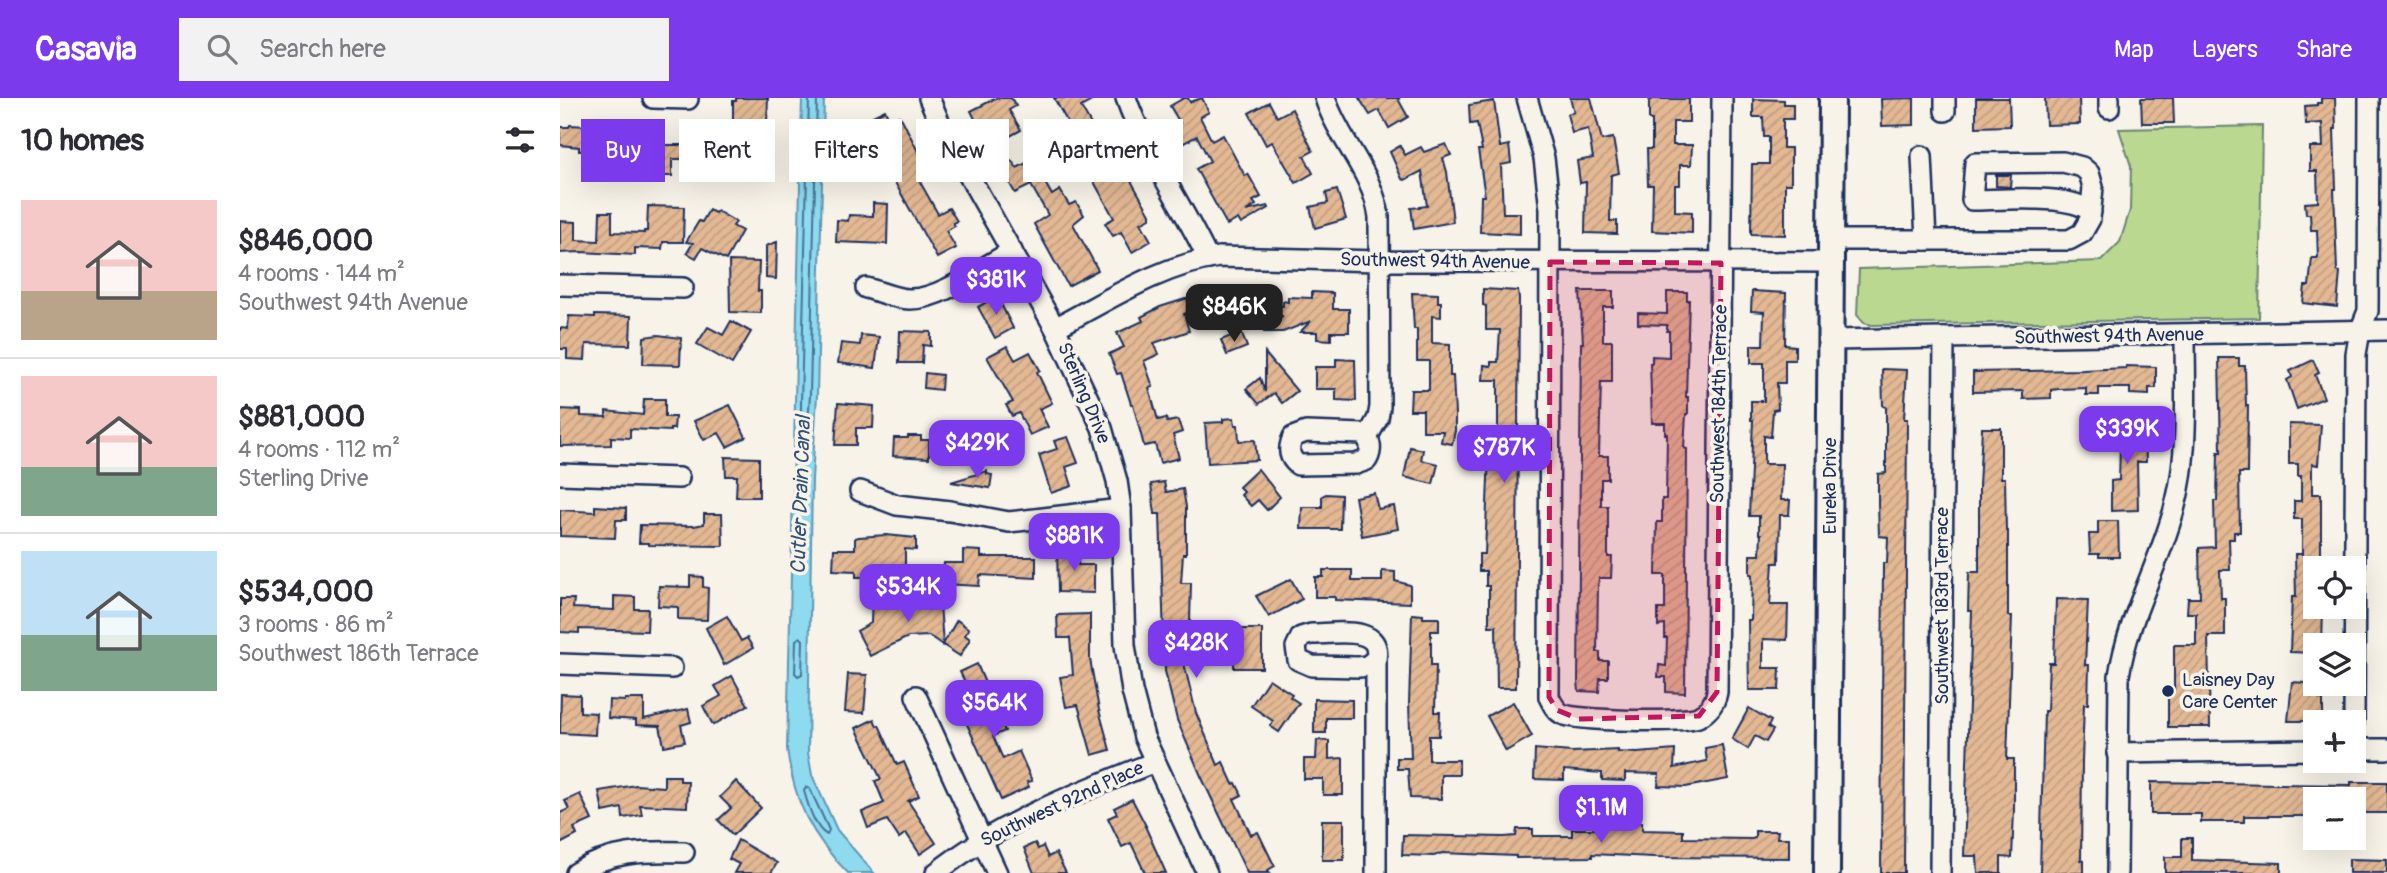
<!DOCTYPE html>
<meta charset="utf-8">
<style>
:root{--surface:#fff;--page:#f2f2f3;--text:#2b2b33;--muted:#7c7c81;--line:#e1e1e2;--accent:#7c3aed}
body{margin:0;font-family:Pangolin,sans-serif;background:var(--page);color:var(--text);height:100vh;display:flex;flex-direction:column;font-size:26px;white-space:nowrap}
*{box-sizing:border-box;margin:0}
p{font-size:23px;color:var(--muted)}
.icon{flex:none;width:38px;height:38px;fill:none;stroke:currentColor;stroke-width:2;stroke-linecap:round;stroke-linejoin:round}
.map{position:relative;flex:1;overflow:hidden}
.details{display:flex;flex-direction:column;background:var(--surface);width:560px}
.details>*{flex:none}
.guide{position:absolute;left:21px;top:21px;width:665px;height:63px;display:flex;gap:14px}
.buttons{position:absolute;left:1743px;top:458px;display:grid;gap:14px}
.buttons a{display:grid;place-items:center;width:63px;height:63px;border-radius:0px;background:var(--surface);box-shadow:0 7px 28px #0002;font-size:35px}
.price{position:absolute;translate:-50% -60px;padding:0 16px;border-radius:14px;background:var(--accent);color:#fff;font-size:23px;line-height:46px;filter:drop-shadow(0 2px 4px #0008)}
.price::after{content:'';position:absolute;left:50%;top:42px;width:21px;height:16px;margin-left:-10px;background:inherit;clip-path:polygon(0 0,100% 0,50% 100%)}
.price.on{background:#222;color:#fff}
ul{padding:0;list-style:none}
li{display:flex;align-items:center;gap:21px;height:175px;padding:0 21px}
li+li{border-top:2px solid var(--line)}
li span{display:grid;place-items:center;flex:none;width:196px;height:140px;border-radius:0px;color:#555}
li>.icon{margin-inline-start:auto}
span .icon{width:84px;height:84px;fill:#fffc;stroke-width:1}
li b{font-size:30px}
h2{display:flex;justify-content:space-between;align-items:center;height:84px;padding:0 21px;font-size:30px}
.tag{padding:0 24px;border-radius:0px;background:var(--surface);box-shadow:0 7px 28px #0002;font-size:24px;line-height:63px}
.tag.on{background:var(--accent);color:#fff}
header{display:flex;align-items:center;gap:42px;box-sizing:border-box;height:98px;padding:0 35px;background:var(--accent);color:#fff}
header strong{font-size:33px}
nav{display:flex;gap:38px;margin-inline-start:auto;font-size:24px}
.search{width:490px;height:63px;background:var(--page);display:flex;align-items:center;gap:18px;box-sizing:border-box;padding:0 24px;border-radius:0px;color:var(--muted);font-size:26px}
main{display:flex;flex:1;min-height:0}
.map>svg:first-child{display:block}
.green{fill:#bbd890;stroke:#6b8477;stroke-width:2}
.water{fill:#8edaef;stroke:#6096b5;stroke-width:2}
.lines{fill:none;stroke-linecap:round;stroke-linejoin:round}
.shore{stroke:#497398;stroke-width:2}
.building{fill:url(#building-hatch);stroke:#1b2f5e;stroke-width:2}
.minor-casing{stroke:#1b2f5e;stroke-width:24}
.major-casing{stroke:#1b2f5e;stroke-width:30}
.minor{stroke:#f7f3e8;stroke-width:19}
.major{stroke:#f7f3e8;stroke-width:24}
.marked{fill:#c2185b;fill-opacity:0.2;stroke:#c2185b;stroke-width:5;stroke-dasharray:14 9;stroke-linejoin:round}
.poi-dot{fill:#1b2f5e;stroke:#f7f3e8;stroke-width:2.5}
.labels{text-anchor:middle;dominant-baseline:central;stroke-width:7;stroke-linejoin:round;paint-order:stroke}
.street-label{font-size:19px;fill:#1b2f5e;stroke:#f7f3e8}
.poi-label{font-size:19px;fill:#1b2f5e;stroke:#f7f3e8;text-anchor:start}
.water-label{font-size:21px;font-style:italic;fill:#32517b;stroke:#f7f3e8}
</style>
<header>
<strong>Casavia</strong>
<div class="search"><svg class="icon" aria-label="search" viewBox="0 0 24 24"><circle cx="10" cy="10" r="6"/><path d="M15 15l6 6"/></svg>Search here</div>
<nav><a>Map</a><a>Layers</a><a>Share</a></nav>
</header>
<main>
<section class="details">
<h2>10 homes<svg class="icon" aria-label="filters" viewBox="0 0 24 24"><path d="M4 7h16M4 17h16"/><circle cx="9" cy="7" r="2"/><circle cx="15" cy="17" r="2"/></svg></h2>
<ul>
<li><span style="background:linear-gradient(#f6c9c9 65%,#b9a48a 0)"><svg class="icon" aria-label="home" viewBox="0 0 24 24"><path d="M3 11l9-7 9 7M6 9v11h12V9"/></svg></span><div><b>$846,000</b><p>4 rooms · 144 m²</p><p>Southwest 94th Avenue</p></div></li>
<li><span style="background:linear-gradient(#f6c9c9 65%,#7fa58c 0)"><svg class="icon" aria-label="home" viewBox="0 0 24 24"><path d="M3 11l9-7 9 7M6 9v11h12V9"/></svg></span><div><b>$881,000</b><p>4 rooms · 112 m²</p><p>Sterling Drive</p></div></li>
<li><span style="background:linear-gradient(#bfe0f5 60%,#7fa58c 0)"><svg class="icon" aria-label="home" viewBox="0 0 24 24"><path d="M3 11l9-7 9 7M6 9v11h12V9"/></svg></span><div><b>$534,000</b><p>3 rooms · 86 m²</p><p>Southwest 186th Terrace</p></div></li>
</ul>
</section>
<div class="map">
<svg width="1827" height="775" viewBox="0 0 1827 775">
<defs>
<pattern id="building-hatch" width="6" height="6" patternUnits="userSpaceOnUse" patternTransform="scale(1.75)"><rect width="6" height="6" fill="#e3b893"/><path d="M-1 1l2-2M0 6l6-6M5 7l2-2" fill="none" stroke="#c29e81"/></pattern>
</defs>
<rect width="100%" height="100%" fill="#f7f3e8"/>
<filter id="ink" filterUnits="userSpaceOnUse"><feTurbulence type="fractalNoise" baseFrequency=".0143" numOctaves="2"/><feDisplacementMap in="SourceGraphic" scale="14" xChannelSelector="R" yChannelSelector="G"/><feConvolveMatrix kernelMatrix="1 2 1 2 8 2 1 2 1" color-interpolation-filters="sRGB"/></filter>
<g filter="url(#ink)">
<!-- green -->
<path class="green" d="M1702 28 1699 220 1312 227 1304 225 1297 217 1299 171 1541 163 1560 144 1570 112 1571 68 1559 31Z"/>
<!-- water -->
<path class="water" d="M242 0H264L257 297 252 381 248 655 252 677 277 732 314 775H288C251 738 234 704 227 651Z"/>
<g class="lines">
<!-- shore -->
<g class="shore">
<path d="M249 0 241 305V326L245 329 248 326 250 297 257 0"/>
<path d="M240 539 243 542 242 576 238 578 235 575 236 542Z"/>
<path d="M246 689 250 691 269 732 267 737C255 731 248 707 244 693Z"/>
</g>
</g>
<!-- building -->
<g class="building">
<path d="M176 0H208L207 25 173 24V3H176Z"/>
<path d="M436 0H451L456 8 449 12 461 32 441 43 431 25 420 31 411 13Z"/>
<path d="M494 0H537L521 9 537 37 543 34 590 116V120L581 125 591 143 572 154 561 134 553 138 545 125 554 120 533 82 538 79Z"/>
<path d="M624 0H628L630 4 642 0 649 14 640 19 652 43 663 37 685 78 688 76 701 99 693 103 696 107 686 113 708 108 709 110 681 126 678 121 667 127 636 71 650 63 637 38 622 46 613 28 620 25 610 8Z"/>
<path d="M799 0H840L838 1 848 19 829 30 819 12 810 17Z"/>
<path d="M1010 0H1031L1042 42 1053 40 1059 75 1051 77 1050 123H1057V136L1025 135 1026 84 1020 85 1017 63 1033 60 1028 31 1012 35 1007 16 1014 14Z"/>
<path d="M1354 0V27L1322 28 1321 1Z"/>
<path d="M1416 0H1449L1450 28 1416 29Z"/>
<path d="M1485 0H1519L1520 26 1486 27Z"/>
<path d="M1581 0H1613L1614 25H1582Z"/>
<path d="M1761 0H1775L1776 31H1774L1776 91H1774L1777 173 1780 174 1777 209 1743 205 1745 188H1749L1752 160H1758L1757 132H1751L1750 116H1746L1745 105 1758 104 1757 73H1750V49H1763L1762 25 1746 26 1745 8 1757 7V5H1761Z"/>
<path d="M1093 1H1129V24H1113V47H1132L1131 67H1120V87H1115V113L1132 114V135L1092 133 1093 87H1088L1087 51H1092V22H1089V3Z"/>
<path d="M1193 1 1224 2V6H1233V21H1223V50H1231V86H1225V137L1191 136 1192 66H1209V39H1204L1203 19H1193Z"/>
<path d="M934 3 940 49 949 47 951 65 941 67 943 115H960V136L920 134 921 98H925L918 52H922L917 25 910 26 909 7Z"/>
<path d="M709 4 717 19 732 11 753 53 744 58 753 75 736 85 712 44 706 47 689 15Z"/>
<path d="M325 12 330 22 339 18 342 21 368 74 369 79 360 84 378 116 389 110 397 123 393 125 395 128 386 133 396 150 377 160 323 63 327 60 316 40 302 44 294 27Z"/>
<path d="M10 27 59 30V37L78 38V47H158V34L178 33V68L139 70 138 61H112V78H91V57H68V68H49V58H40V53H19V49L0 47V29H9Z"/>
<path d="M886 46 891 57 883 60 887 74 893 124 854 131 851 110 867 108 862 73 845 82 842 81 830 54 840 48 845 57 861 49 864 54Z"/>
<path d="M451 62 457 70 472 62 492 97 500 92 509 107 516 104 524 117 513 126 538 172 508 188 474 126 488 117 471 87 455 95 442 72 441 67Z"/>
<path d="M1436 77H1451L1450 89 1436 88Z"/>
<path d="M777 92 786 121 755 130 750 109 768 105 766 95Z"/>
<path d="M313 105 328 106 327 146 276 144 277 122 288 123 289 117 313 118Z"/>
<path d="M88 108 124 109 123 144H103L102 151 75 150V157L21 154 0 155V123L16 124V142L39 143 40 114H52V134L84 135V133H87Z"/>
<path d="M149 112 155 115 157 113 176 124 173 128 182 133 166 162 142 150 136 160 127 155 133 145 126 144 139 123 142 124Z"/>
<path d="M217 144 216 181 206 180V148Z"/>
<path d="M169 163 199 164 198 193H201V215L170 214Z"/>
<path d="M923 191 958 193 959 200 956 590H937L936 528H929V488H926V473H919V456H925L929 355H937L938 337V282H923L924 267 931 268V264H938L940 232H926V208L923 207Z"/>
<path d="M1020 193H1053V209H1043V243H1052V284H1041L1039 358H1048V381H1041V408H1048V459H1052L1051 480H1039L1038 488 1037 554H1040V563H1048V580H1040L1039 594 1019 593 1018 584 1021 245H1023Z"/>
<path d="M1192 193 1226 195 1225 247 1235 248V262H1225V285H1217L1218 311 1213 312 1211 339 1204 338V366H1222L1221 402H1230L1229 417H1220L1219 465H1213L1210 507H1228L1227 542 1203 541V570H1220L1219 592H1189L1188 522H1191L1192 476H1190V457H1200L1201 436H1199V418H1189L1193 322H1191V303H1204V265H1191V247H1203L1204 214 1191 213Z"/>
<path d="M752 194 773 195V211H789V234H771V242L757 241V234H740L751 223 723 234H704V225L723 218 652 216V198L688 196V208H723V203L728 204V199L752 200Z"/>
<path d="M1107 194H1127V202H1129L1126 299H1128V316H1126L1124 350 1127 351 1125 595 1106 594V579H1098L1099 567 1106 568 1107 540H1105V527L1098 528V511H1105V477H1096L1097 424H1102V401H1106L1107 336H1105V325H1092L1090 265H1092V258L1109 259V233H1107V227L1078 226V215L1107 216Z"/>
<path d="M852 195 878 196V204H881V219L872 218V245L890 246V278H893L895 316V333L892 346 881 344 883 333H863V312H850L851 292H869V263H857V231H854Z"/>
<path d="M437 198 453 230 435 240 418 209Z"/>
<path d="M625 201H629L633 213 624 216 629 233 594 245 599 256 584 263 593 289 589 290 598 322 606 320 607 324 618 322 622 334 613 337 619 360 600 365 595 346 584 348 573 306H571L561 275 557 276 549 256 564 249 557 235 583 223 581 219 600 209Z"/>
<path d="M35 217 71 218 70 247 26 246 25 262 7 261V251H0V230L8 231 9 218 35 219Z"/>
<path d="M171 223 191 234 172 266 137 246 148 229 163 237Z"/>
<path d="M340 233 371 234V248L363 247 362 265H339Z"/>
<path d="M681 234 687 249 667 257 661 242Z"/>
<path d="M98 237 121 240 120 267 83 266 84 239Z"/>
<path d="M301 237 319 239 315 270 278 265 281 245 300 247Z"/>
<path d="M447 248 455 262 470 254 480 272 477 274 492 305 479 311 488 329 470 337 459 315 452 318 446 307 453 304 427 259Z"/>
<path d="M705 255 737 293 722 305 714 295 699 306 686 291 700 280 705 294Z"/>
<path d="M1659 260H1679V268H1685L1686 308H1688L1687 375H1679L1680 434H1674V441H1669L1670 472H1660L1661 500H1665V538H1648L1650 629H1608V593L1614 592V547H1636V515H1627L1628 500H1640L1639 450 1655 449 1654 403H1657L1658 354H1661Z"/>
<path d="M776 261 795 262 796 303 776 302V291H755V269H776Z"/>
<path d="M1753 262 1759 275 1755 277 1764 300 1737 311 1727 282 1732 279 1730 273Z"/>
<path d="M1566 268 1596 269V290H1589V297L1570 296V290H1539V297H1526V290L1499 291 1491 292V300L1463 301V293L1413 294V274L1523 272 1566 270Z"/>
<path d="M1322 271 1347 272 1344 321H1347L1344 775H1321L1323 465H1327L1328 439 1319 438 1318 405V376L1326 375V309L1323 308Z"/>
<path d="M365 275 382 277 381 292 364 290Z"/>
<path d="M84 301H105V319H115L114 331H110V333L70 331V340L51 339V347L0 348V311L21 312V318L46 319V313L83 317Z"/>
<path d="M278 305 314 308 313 330H296V347H275Z"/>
<path d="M170 307 186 339 167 349 159 335 144 342 134 323Z"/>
<path d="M674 320 675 327H678L679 343 695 342 697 362 648 365 645 325 663 324V321Z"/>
<path d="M1729 326 1761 327 1758 367 1752 366V396H1761V470L1755 471V509H1763L1762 548H1755V555L1730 554 1732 499H1736L1735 456H1742V421H1734V403H1741V378H1738V366H1729Z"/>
<path d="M1566 327H1585L1586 364H1577L1578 412 1551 413V383L1559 382 1560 349H1540V336L1566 335Z"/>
<path d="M1422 330H1441V380H1445L1446 433H1448V518H1452L1447 661H1454V712L1452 760 1441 759V775H1418L1417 758H1404L1412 513H1408L1409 474H1419V388Z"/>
<path d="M348 338H361V342H369V360L333 358 334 340H348Z"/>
<path d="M508 339 518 365 506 369 512 388 491 395 479 357 497 351 494 343Z"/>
<path d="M850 349 863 352 861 362 878 366 873 386 844 379Z"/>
<path d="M165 359 199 360V399H176L177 378H166Z"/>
<path d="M698 371 720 399 707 412 698 402 691 408 681 397 684 394 679 389Z"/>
<path d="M427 373V376L432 377 430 390 391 384Z"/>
<path d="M604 384 606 394 623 391 626 409V456H623L621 485H631L630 525 632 548H624V565L636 615 658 667 663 664 673 686 676 685 682 697 674 701 691 737 698 734 712 763 715 768 708 772 710 775H687L641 678 617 622 605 573 600 416H595L591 386Z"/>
<path d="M814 395 818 411 834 408 838 431 802 438 795 399Z"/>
<path d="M766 396 781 397 780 431H741L742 409H762V398Z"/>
<path d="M35 408 66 410V422H56L55 440 0 438V412L35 414Z"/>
<path d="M144 416H162L163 448 88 447V445H79L80 427 134 428 144 426Z"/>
<path d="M1538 423H1558L1559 459H1539V456H1530L1529 436H1538Z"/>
<path d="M326 437 356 440V452L345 451V469H312V479H296V473L273 472 274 451H295V440L299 439Z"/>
<path d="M497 450H518V467H534V495L498 494Z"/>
<path d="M403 452 421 453V459H476V480L420 477 419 488 382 486 384 465H403Z"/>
<path d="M763 472H792V483H822V473L835 474V483L850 487V505L775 502V499H755V479H763Z"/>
<path d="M130 478 143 479V489L148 490 147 522 118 521V509L98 508 99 488 130 489Z"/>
<path d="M731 481 742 501 709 519 696 498Z"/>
<path d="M312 497 338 498 380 506 383 546 397 522 409 531 405 537 410 541 400 558 369 538 348 539 310 558 297 533 311 525Z"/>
<path d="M54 498 75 499V511H88L87 533 19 531V535L0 534V501H14L13 510 54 512Z"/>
<path d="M1496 501 1528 502 1525 567H1529L1528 606H1524L1522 663 1521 762 1524 763V775H1480L1484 613H1487L1489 565H1494Z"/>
<path d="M530 516V561L539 612 550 652 532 657 518 607 506 609 500 579 513 577 510 540H498L497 517Z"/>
<path d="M852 516 863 517V520H879V533H871V567H876L875 614H880L879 638H869V662H899V677H881V701L850 700 848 671H837V660H851L849 605Z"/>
<path d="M167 518 181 543 187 540 193 550 164 567 146 530Z"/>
<path d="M681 531H702V570H674V538L681 537Z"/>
<path d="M417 566 445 633 433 638 443 661 459 653 472 683 467 684 469 689 441 702 406 624 421 617 400 574Z"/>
<path d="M288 576 307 577 304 615 285 614Z"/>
<path d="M172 578 188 607 153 627 143 608 161 598 155 588Z"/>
<path d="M709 581 732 596 730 599 739 605 719 634 710 628 713 623 691 608Z"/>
<path d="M1732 584 1759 586V601H1763V623H1728Z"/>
<path d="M1 596 20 597V614L36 615 35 637 0 635Z"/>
<path d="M65 601H84V621L128 611 131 624 121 627 125 644 104 648 100 628 76 627V622L48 620 49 602 65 603Z"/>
<path d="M754 601 792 602V620H766V635H754Z"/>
<path d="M953 604 972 638 946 653 927 618Z"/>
<path d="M1189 610 1211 623 1208 629 1213 632 1206 644 1195 638 1188 651 1172 641Z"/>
<path d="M314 621 317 628 319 627 337 667 344 664 359 698 348 703 376 745 360 756 346 735 339 740 327 722 308 730 302 714 324 705 315 683 321 681 296 630Z"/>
<path d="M757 642 769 643V661L783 660V697H763V681H744V661H756Z"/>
<path d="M1162 647 1168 681 1126 689 1098 688 1099 676 1065 675V683L1042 682V675L1004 672V682L974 681 975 651 1012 654 1058 652V654L1077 655 1115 652 1114 670 1147 663 1145 650Z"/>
<path d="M104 678H120V683H128L127 709 80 707 82 717 63 720 62 710 43 714 39 693 76 687 104 689Z"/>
<path d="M176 683 201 710 173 737 158 722 171 710 160 699Z"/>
<path d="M1591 684 1791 687V684H1827V715H1794V702H1755V718H1684V724H1641V716H1591Z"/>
<path d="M20 696 32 722 14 730 17 737 0 746V715L9 711 5 703Z"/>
<path d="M572 701 586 728H585L606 775H585L571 745 562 749 548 720 557 716 554 710Z"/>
<rect x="762" y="722" width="22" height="40"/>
<path d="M1071 724H1082V732L1123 733V740L1192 741 1195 740V733H1218L1217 740H1229V760L1093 759 1032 756V759L956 760V758L882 755 874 758 842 757 843 737 944 739 956 738 957 731H973V738H1012V731H1043V727H1071Z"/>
<path d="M1622 740H1632V762L1721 765V775H1605V759H1622Z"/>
<path d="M178 742 217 765 211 775H174L179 766 169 761Z"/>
<path d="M475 745 478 751 483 748 488 759 496 755 506 775H474L464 750Z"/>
<path d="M1789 761 1827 762V775H1789Z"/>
</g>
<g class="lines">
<defs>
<g id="minor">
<path d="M93 0 128 1"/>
<path d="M369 0 382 30 495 230 542 330 557 383 561 411 565 547 572 593 584 639 647 775"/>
<path d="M566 0C585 55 623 107 648 161"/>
<path d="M765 0C779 43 813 74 819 119L820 309 818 320 807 340"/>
<path d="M967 0 984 60 990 111 989 599C992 605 995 612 1002 616 1016 623 1122 625 1138 619 1148 614 1155 605 1157 594L1162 0"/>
<path d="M1385 0V13"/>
<path d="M1549 0V10"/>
<path d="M1362 58 1366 142"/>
<path d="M1272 142H1509L1522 135 1530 121 1533 89 1529 75 1522 69 1503 64 1415 65 1412 102C1440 102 1511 95 1531 114"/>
<path d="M0 187 123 190"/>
<path d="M306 190C319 193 335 201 349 201 381 202 424 168 452 153"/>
<path d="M495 230C549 202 598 168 659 159L820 163 1272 164"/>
<path d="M1271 242 1827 232"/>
<path d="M746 334 803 336C812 343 812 353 807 362L796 366 738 367C728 359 728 350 733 339Z"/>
<path d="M0 376 119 380"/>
<path d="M300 393 337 407 390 413 449 424 561 411"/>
<path d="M751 536C774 536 823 526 816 561L807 568 799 569 752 568 738 562 736 549 741 539Z"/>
<path d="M0 566 112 570"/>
<path d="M356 598 437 775"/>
<path d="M1794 625 1796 256 1800 233 1808 213 1809 0"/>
<path d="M1794 651H1827"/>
<path d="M1557 655 1755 652"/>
<path d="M16 775C50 753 85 753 124 754"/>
<path d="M376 775C438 725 521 693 595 664"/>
<path d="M816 775V561"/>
<path d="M1380 775 1384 240"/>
<path d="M1557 775 1559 578C1568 517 1602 463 1616 404 1629 354 1625 288 1625 237"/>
</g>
<path id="major" d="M1267 775 1272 0"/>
</defs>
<!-- minor casing -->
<use href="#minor" class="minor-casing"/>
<!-- major casing -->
<use href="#major" class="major-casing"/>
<!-- minor -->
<use href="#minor" class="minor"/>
<!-- major -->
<use href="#major" class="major"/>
</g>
</g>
<!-- marked area -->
<path class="marked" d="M990 164 1161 165 1157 594 1139 618 1019 621 997 612 989 599Z"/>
<!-- markers -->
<circle class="poi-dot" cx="1608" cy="593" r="7"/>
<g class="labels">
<!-- street labels -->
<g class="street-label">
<text transform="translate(875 163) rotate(1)">Southwest 94th Avenue</text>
<text transform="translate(1549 238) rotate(-1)">Southwest 94th Avenue</text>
<text transform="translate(524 295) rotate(67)">Sterling Drive</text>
<text transform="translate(1159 306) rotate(-89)">Southwest 184th Terrace</text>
<text transform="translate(1270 388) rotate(-90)">Eureka Drive</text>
<text transform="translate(1382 508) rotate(-90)">Southwest 183rd Terrace</text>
<text transform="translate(502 706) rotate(-25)">Southwest 92nd Place</text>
</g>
<!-- poi labels -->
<g class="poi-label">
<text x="1622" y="582">Laisney Day<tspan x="1622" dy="22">Care Center</tspan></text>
</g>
<!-- water labels -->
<g class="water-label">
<text transform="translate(241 397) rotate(-88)">Cutler Drain Canal</text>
</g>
</g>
</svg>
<div class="buttons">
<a><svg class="icon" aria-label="locate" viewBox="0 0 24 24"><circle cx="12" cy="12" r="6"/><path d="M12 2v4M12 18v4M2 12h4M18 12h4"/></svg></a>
<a><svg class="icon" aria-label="layers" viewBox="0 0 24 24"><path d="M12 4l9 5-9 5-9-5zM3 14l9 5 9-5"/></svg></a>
<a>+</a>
<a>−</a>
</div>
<b class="price" style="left:436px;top:219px">$381K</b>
<b class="price on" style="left:674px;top:246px">$846K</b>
<b class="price" style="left:1567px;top:368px">$339K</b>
<b class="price" style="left:417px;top:382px">$429K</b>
<b class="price" style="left:944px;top:387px">$787K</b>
<b class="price" style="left:514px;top:475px">$881K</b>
<b class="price" style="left:348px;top:526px">$534K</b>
<b class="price" style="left:636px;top:582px">$428K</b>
<b class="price" style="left:434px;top:642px">$564K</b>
<b class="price" style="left:1041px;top:747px">$1.1M</b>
<div class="guide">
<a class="tag on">Buy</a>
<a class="tag">Rent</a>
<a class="tag">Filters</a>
<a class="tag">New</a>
<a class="tag">Apartment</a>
</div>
</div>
</main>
